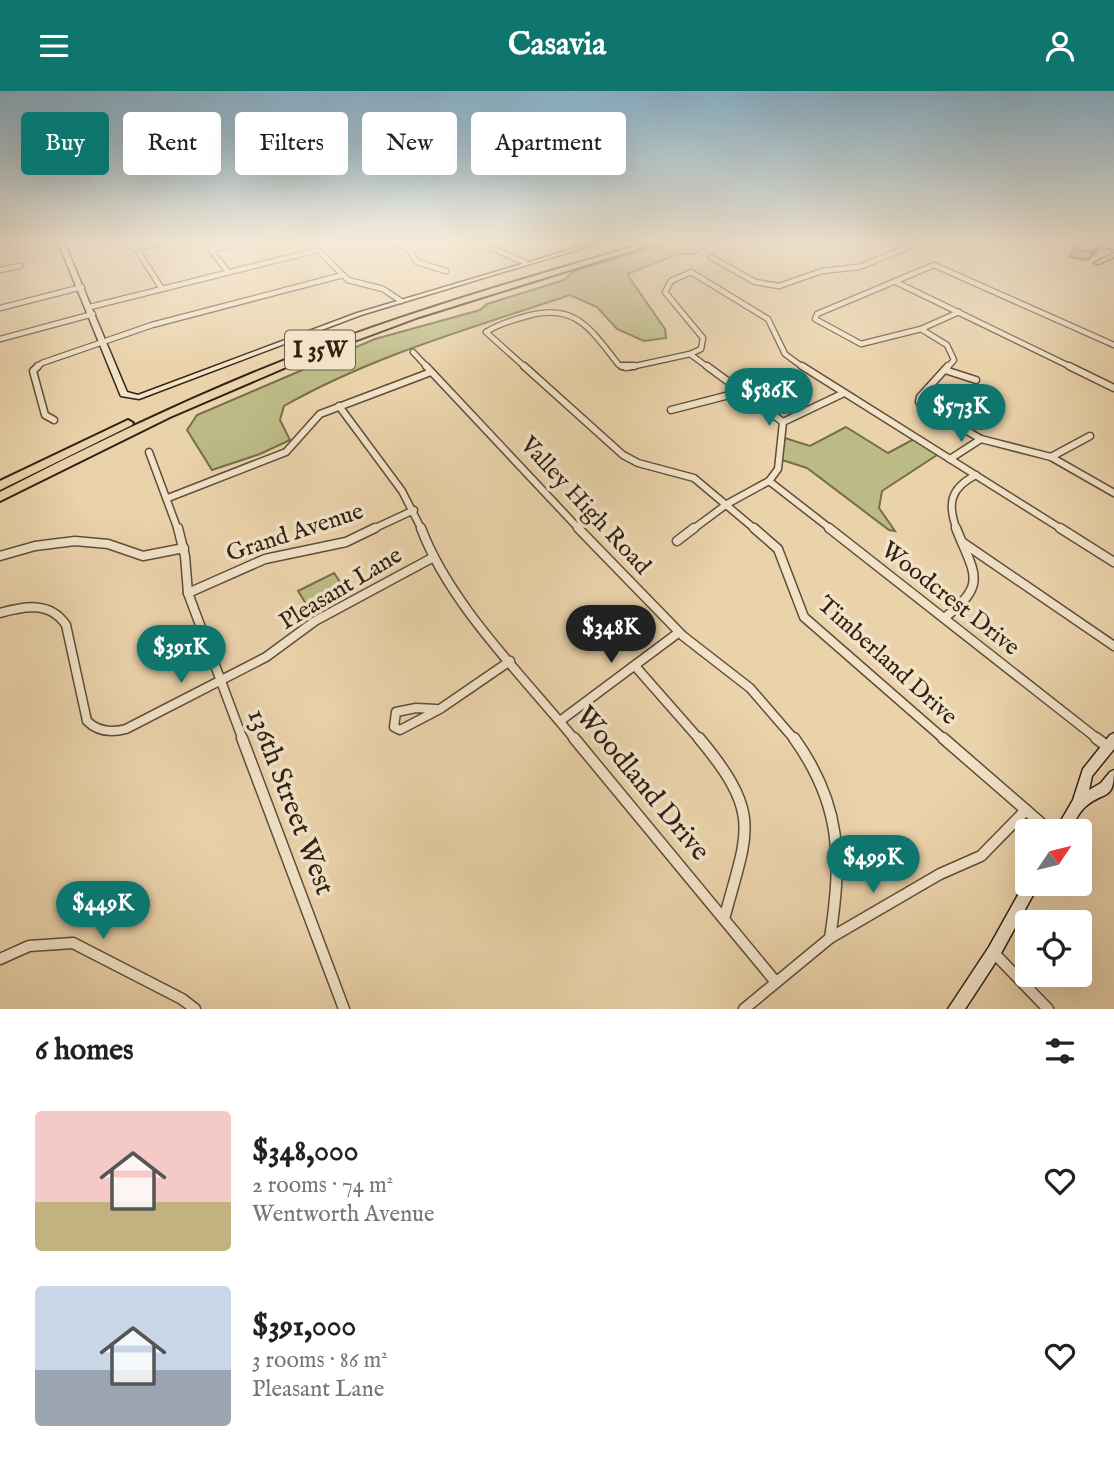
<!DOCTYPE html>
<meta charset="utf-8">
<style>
:root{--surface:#fff;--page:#f6f6f6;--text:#222;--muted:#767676;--accent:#0f766e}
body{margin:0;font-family:"IM FELL English",serif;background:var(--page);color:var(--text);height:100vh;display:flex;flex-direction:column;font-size:26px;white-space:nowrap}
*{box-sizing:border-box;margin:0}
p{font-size:23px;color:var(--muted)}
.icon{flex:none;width:38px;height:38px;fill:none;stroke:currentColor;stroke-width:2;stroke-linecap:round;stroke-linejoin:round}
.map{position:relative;height:918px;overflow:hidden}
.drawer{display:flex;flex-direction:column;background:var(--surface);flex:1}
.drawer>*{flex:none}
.hud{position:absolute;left:21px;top:21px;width:700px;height:63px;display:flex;gap:14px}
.needle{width:46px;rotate:55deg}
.controls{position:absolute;left:1015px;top:728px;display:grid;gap:14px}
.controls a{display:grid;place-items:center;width:77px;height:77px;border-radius:7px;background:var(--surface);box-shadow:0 7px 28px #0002;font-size:35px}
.price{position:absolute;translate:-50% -60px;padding:0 16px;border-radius:24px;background:var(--accent);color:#fff;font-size:23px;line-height:46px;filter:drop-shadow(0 2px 4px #0008)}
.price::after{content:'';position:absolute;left:50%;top:42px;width:21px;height:16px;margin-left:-10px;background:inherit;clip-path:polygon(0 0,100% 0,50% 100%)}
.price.active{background:#222;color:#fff}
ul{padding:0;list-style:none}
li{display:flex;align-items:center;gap:21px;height:175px;padding:0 35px}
li span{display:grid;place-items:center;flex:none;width:196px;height:140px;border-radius:7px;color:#555}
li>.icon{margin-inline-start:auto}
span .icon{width:84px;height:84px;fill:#fffc;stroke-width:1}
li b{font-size:30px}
h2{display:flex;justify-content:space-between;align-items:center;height:84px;padding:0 35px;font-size:30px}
.chip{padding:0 24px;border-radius:7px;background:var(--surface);box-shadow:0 7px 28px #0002;font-size:24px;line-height:63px}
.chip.active{background:var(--accent);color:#fff}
header{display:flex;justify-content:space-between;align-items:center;height:91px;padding:0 35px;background:var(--accent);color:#fff;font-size:32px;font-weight:700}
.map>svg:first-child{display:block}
.green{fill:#bcba85;stroke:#766e4c;stroke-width:2}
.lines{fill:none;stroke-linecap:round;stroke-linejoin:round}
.street-far3-casing{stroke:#5f4e39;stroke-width:7}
.street-far2-casing{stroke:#5f4e39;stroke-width:9}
.street-far1-casing{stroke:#5f4e39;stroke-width:11}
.street-casing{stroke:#5f4e39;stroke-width:13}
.secondary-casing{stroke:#312213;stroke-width:3}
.highway-casing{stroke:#312213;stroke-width:4}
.street-far3{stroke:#f1e2c8;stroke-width:4.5}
.street-far2{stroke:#f1e2c8;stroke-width:6}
.street-far1{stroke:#f1e2c8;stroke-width:8}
.street{stroke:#f1e2c8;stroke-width:10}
.secondary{fill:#f1e2c8;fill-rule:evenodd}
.highway{fill:#ead2aa;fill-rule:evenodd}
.wall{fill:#b98a65;stroke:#312213;stroke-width:2}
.shaded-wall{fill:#967053;stroke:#312213;stroke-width:2}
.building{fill:#d7a076;stroke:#312213;stroke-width:2}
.labels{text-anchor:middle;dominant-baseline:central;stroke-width:7;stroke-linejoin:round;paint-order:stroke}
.shield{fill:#f1e2c8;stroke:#6b5c49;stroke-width:2}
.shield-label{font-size:23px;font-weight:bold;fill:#312213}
.street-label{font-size:24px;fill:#312213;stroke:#f1e2c8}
.near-street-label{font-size:28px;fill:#312213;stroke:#f1e2c8}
</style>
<header><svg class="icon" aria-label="menu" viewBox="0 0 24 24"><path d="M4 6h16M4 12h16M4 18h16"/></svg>Casavia<svg class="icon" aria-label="person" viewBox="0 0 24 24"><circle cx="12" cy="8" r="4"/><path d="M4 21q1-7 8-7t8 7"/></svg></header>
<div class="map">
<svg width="1114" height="918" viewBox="0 0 1114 918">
<rect width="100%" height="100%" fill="#ead2aa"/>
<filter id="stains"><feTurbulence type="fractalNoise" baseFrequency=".00286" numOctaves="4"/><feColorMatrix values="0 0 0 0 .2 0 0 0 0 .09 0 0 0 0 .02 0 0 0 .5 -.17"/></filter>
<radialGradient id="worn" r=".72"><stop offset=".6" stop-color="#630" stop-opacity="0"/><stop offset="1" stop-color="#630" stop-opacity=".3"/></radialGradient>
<!-- green -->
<g class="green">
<path d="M671 151H699L707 155 695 163H678L627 183 665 238 666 247 644 250 617 238 597 216 570 204C472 237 374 264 284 315L280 329 290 349 260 363 212 379 187 339 197 324 375 248 480 219 487 213 564 189 574 180Z"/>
<path d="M846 336 888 362 916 347 940 362 882 400 879 417 895 440 889 439 807 377 779 368 782 346 810 355Z"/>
<path d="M334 482 342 494 306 513 298 500Z"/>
</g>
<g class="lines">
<defs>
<g id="street-far3">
<path d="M132 151 162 198"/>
<path d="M205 151 228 181"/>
<path d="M310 151 348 189 383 198 401 210"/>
<path d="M393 151 408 157 417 171 446 180"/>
<path d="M0 154 9 152"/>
<path d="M135 157 162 151"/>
<path d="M494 158 526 172"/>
<path d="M211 159 242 151"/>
<path d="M711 166 755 191 779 195 822 180 859 176 921 151"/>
<path d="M0 179 20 175"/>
<path d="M896 191 1073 277"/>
<path d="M90 216 318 159"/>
<path d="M0 217 82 196"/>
<path d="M959 221 921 238 861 253 815 228 817 223 934 174 1114 254"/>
<path d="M921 238 947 254 954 269 947 277"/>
<path d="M0 248 93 223"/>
<path d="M413 261 428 277"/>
<path d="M36 277 42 272 152 234 343 184"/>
<path d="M526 277 486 241C498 233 512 229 527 225 576 211 591 239 619 274L626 277 690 263"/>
<path d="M709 277 690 263 701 258 703 247 665 201 671 190 691 181 768 228 785 263 804 277"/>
</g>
<g id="street-far2">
<path d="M38 275 33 280 45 324 54 329"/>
<path d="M426 275 580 439"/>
<path d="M524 275 623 364 638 372 694 387 756 439"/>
<path d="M622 275H634"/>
<path d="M707 275 783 331"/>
<path d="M802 275 1063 439"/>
<path d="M948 275 920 306 919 311 925 316 981 348 1051 366 1114 402"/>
<path d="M1069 275 1114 297"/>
<path d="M945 279 976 289"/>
<path d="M339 315 402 400 422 439"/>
<path d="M671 319 741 301"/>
<path d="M149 361 178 439"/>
<path d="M1051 366 1090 345"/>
<path d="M950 368 981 348"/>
<path d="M769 390 832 439"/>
<path d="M168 407 286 361 320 323 431 281"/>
<path d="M371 439 414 419"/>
<path d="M692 439 727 413 769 390 778 378 783 331 844 302"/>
<path d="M957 439C947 413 950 397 976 384"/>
</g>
<g id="street-far1">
<path d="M178 437 185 465 188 502 243 649"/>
<path d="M421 437C450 514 523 585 575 649"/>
<path d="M578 437 683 545 750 597 795 649"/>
<path d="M754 437 778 458 804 526 945 649"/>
<path d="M829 437 1099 649"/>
<path d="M1060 437 1114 471"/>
<path d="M677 450 694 437"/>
<path d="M962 451 1114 555"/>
<path d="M0 465 35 455 75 450 108 453 143 465 184 457"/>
<path d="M188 502 265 468 346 451 375 437"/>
<path d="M0 522C24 515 50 510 66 534L87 630C98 641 111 642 126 638L266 566 315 530 432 467"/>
<path d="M944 527C989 493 974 483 956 437"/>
<path d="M635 575 700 649"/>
<path d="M436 618 416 617 396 621 394 636 400 639 440 618 510 570"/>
<path d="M560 630 678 542"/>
</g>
<g id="street">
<path d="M242 647 344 918"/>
<path d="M574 647 775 890"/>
<path d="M699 647C763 724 748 739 724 828"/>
<path d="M794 647C842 714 842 768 830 847"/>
<path d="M943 647 1050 740"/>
<path d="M1096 647 1108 656"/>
<path d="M994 862 1048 918"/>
<path d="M0 868 29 855 73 852 182 908 195 918"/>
<path d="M744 918 830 847 940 783 981 765 1026 719"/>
</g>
<g id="secondary">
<path d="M58 151H64L127 301 138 304 357 222 596 151H603L361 224 139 308 121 305 120 303Z"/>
<path d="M1075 151 1114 154V158L1077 153Z"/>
<path d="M1114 162V166L1099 173 1094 172Z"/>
<path d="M1114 642V658L1092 685 1089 699 1101 692 1110 681 1114 679C1114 711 1104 699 1085 716 1078 722 1074 733 1069 740H1055L1073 709 1083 678 1110 644Z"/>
<path d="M1027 788V793H1039L999 866 965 918H948L989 856Z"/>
</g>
<g id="highway">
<path d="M650 151H660L419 226 298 271 170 326 0 410V401C95 352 191 306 290 267 407 221 529 186 650 151Z"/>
<path d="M128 329 133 332 132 334 0 399V390Z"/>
</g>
</defs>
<!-- street-far3 casing -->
<use href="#street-far3" class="street-far3-casing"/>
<!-- street-far2 casing -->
<use href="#street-far2" class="street-far2-casing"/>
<!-- street-far1 casing -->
<use href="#street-far1" class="street-far1-casing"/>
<!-- street casing -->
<use href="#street" class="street-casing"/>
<!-- secondary casing -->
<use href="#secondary" class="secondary-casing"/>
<!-- highway casing -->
<use href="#highway" class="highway-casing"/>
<!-- street-far3 -->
<use href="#street-far3" class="street-far3"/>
<!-- street-far2 -->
<use href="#street-far2" class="street-far2"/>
<!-- street-far1 -->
<use href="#street-far1" class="street-far1"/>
<!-- street -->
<use href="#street" class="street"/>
<!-- secondary -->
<use href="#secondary" class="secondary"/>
<!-- highway -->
<use href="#highway" class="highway"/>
</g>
<!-- wall -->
<path class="wall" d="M1074 158 1095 162 1088 169 1069 166Z"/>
<!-- shaded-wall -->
<path class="shaded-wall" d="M1100 154 1095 162 1088 169 1093 161Z"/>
<!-- building -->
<path class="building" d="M1083 151H1089L1100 154 1093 161 1074 158Z"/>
<!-- sky -->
<linearGradient id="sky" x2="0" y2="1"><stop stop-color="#88b5d0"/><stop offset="0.54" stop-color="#f6ebd9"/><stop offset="1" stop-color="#f6ebd9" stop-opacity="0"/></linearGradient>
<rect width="1114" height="279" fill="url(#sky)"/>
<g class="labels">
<!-- shield labels -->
<rect class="shield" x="285" y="239.5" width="70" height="39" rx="5"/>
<g class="shield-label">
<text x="320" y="259">I 35W</text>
</g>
<!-- street labels -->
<g class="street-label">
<text transform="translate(585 415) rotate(47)">Valley High Road</text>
<text transform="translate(295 442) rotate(-18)">Grand Avenue</text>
<text transform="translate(341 498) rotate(-31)">Pleasant Lane</text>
<text transform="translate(950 508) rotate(38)">Woodcrest Drive</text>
<text transform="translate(887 570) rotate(42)">Timberland Drive</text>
</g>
<!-- near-street labels -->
<g class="near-street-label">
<text transform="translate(642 693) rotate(50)">Woodland Drive</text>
<text transform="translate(290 711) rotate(69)">136th Street West</text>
</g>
</g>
<rect width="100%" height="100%" filter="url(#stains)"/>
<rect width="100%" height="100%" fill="url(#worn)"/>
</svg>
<div class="controls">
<a><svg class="needle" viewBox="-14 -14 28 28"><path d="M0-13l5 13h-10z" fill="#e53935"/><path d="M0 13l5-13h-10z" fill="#767676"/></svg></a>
<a><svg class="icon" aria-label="locate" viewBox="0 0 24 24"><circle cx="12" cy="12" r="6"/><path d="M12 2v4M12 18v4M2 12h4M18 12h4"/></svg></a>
</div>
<b class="price" style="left:769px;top:337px">$586K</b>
<b class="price" style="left:961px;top:353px">$573K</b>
<b class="price active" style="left:611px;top:574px">$348K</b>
<b class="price" style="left:181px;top:594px">$391K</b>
<b class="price" style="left:873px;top:804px">$499K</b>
<b class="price" style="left:103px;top:850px">$449K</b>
<div class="hud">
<a class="chip active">Buy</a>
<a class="chip">Rent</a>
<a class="chip">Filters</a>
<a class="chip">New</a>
<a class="chip">Apartment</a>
</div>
</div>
<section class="drawer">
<h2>6 homes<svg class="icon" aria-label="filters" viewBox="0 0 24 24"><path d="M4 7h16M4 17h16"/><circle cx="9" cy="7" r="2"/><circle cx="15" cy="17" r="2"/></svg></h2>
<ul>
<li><span style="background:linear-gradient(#f6c9c9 65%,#c2b280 0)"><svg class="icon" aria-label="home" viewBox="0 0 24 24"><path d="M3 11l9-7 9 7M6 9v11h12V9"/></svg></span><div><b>$348,000</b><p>2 rooms · 74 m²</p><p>Wentworth Avenue</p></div><svg class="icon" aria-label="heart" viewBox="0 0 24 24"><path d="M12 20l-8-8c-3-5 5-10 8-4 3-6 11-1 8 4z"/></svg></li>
<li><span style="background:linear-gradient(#c9d6e8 60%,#9aa5b1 0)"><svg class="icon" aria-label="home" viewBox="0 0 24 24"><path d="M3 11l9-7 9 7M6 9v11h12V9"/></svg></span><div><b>$391,000</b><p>3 rooms · 86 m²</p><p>Pleasant Lane</p></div><svg class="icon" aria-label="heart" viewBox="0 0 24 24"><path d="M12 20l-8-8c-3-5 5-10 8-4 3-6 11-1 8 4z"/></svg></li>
</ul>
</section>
